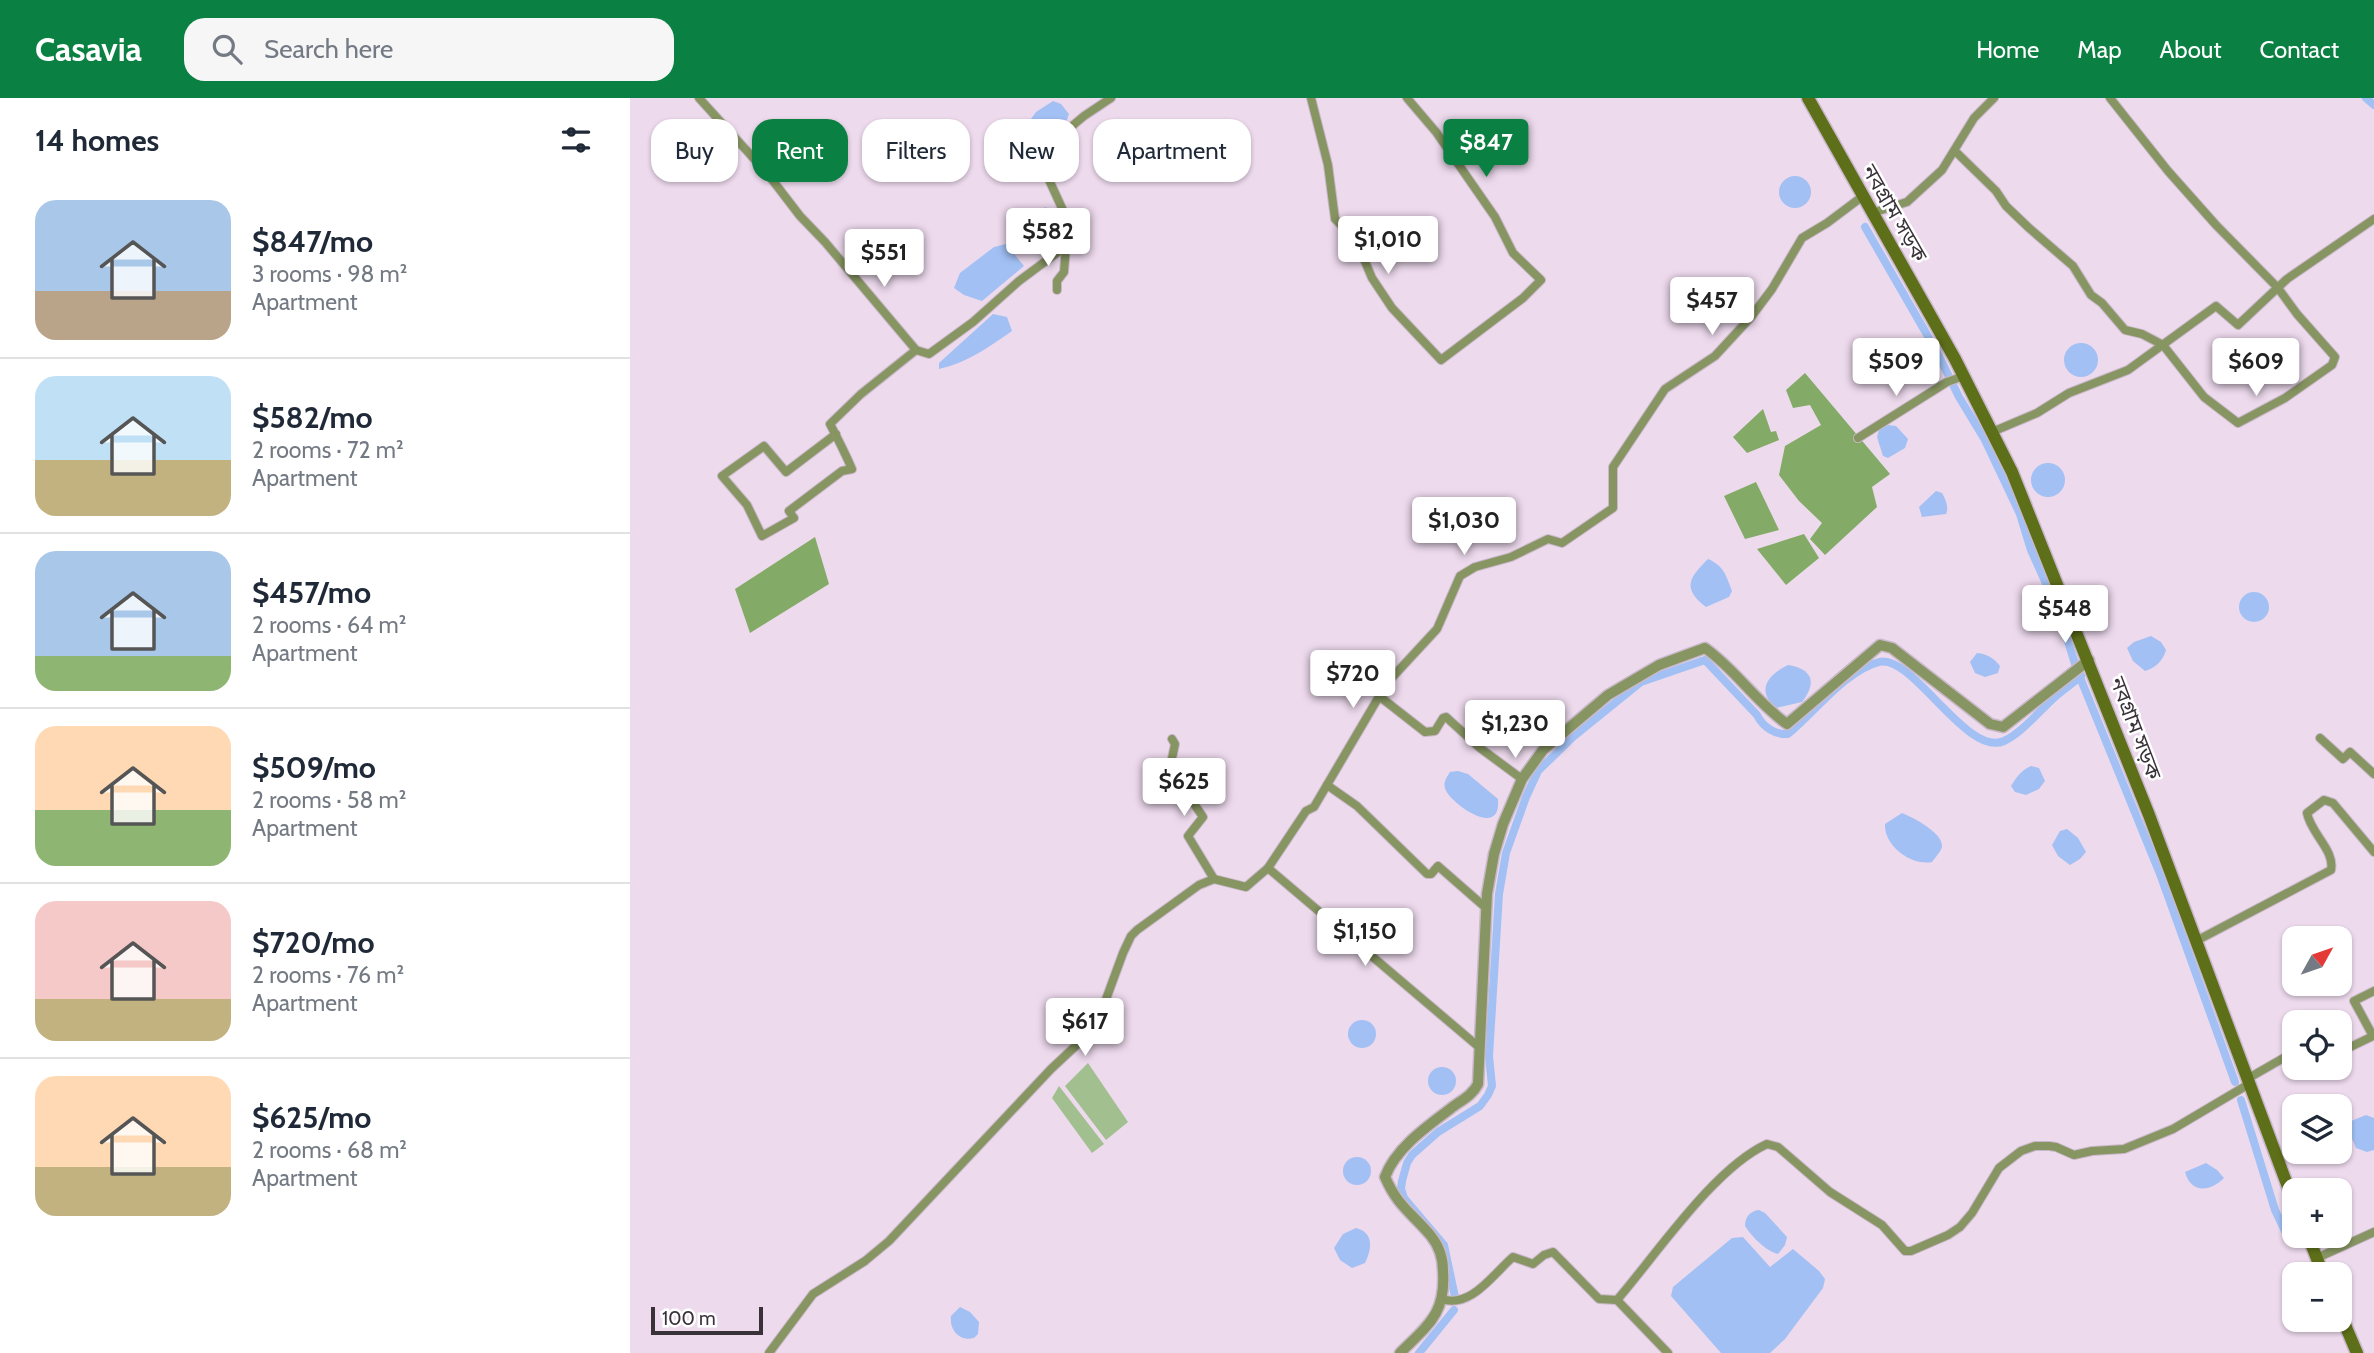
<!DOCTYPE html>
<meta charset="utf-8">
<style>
:root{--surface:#fff;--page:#f6f6f7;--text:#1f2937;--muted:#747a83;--line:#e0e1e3;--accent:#0b8043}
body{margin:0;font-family:Cabin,"Noto Sans Bengali",sans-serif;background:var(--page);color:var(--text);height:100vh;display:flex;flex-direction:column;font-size:26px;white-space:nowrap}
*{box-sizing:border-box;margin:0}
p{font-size:23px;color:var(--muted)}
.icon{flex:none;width:38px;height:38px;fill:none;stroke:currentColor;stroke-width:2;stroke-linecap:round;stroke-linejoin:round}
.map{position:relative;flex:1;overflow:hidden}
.sheet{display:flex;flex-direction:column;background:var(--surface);width:630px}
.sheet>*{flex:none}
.top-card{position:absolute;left:21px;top:21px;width:665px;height:63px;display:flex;gap:14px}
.needle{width:46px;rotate:50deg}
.tools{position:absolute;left:1652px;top:828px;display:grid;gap:14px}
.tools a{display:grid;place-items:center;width:70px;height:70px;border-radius:14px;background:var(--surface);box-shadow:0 2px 5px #0004;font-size:35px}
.scale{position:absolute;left:21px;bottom:18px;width:112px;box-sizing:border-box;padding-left:7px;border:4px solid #393239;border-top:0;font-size:19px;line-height:24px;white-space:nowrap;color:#393239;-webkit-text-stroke:5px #fff;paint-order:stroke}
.price{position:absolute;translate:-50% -60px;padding:0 16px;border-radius:7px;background:#fff;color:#222;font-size:23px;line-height:46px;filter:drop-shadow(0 2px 4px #0008)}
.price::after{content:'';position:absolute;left:50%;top:42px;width:21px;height:16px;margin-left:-10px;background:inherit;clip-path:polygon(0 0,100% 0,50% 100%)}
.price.on{background:var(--accent);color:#fff}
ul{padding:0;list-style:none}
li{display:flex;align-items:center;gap:21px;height:175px;padding:0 35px}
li+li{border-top:2px solid var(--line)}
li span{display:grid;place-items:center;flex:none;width:196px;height:140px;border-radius:21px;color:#555}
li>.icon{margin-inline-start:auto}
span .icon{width:84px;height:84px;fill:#fffc;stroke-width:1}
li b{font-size:30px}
h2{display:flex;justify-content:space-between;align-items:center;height:84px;padding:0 35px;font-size:30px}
.pill{padding:0 24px;border-radius:21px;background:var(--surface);box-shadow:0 2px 5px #0004;font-size:24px;line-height:63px}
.pill.on{background:var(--accent);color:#fff}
header{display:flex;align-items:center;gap:42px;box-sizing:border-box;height:98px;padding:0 35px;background:var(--accent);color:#fff}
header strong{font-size:33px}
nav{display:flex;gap:38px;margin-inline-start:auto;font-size:24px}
.search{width:490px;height:63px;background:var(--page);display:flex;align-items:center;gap:18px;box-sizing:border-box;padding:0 24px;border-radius:21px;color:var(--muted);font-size:26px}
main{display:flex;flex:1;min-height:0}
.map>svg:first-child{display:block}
.green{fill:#a2bf8f}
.forest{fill:#83aa67}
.water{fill:#a2c0f4}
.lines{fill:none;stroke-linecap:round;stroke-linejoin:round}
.canal{stroke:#a2c0f4;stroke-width:8}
.minor-casing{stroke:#c9b8c9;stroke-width:10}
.tertiary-casing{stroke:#c9b8c9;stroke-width:13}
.secondary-casing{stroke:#c9b8c9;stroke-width:15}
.minor{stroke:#879562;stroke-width:8}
.tertiary{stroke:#879562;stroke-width:10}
.secondary{stroke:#5e6f19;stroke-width:12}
.labels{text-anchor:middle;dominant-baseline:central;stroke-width:5;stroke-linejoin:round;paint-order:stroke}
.street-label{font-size:21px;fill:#393239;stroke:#fff}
</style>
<header>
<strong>Casavia</strong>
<div class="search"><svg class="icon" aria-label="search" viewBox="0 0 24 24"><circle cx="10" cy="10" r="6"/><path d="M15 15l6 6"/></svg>Search here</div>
<nav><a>Home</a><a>Map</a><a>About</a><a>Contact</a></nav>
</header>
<main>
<section class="sheet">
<h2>14 homes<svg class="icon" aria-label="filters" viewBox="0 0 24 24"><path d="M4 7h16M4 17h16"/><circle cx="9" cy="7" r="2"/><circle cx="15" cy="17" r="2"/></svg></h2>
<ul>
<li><span style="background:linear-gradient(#a9c7e8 65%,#b9a48a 0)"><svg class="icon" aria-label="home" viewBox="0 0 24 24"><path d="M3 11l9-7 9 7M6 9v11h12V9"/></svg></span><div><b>$847/mo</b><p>3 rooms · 98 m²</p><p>Apartment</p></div></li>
<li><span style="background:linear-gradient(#bfe0f5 60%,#c2b280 0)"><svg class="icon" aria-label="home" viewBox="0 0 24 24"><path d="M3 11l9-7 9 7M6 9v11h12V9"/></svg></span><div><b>$582/mo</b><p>2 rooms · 72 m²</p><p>Apartment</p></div></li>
<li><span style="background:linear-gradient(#a9c7e8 75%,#8fb573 0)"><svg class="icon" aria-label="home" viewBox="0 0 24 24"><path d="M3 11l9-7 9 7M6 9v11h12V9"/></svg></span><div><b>$457/mo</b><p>2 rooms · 64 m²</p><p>Apartment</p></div></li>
<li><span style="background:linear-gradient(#ffd9b3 60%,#8fb573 0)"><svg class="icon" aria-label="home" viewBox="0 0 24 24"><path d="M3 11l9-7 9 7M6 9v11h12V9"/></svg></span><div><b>$509/mo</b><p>2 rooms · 58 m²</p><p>Apartment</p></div></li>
<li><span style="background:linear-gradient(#f6c9c9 70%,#c2b280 0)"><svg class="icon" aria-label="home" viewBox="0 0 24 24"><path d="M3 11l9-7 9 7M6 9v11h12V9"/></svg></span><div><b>$720/mo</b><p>2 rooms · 76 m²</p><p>Apartment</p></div></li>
<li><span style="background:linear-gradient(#ffd9b3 65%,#c2b280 0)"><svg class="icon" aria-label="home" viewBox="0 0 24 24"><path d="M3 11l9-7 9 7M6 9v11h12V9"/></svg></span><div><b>$625/mo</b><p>2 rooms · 68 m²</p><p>Apartment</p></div></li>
</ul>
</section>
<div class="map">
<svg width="1744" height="1255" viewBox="0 0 1744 1255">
<rect width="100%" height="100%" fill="#eddaed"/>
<!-- green -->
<g class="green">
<path d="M458 965 498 1024 476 1042 435 988Z"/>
<path d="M429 988 474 1046 462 1055 422 1000Z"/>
</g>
<!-- forest -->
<g class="forest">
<path d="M1175 275 1260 376 1242 389 1247 409 1195 457 1180 441 1192 425 1169 403 1149 377 1155 348 1191 327 1180 307 1163 310 1156 292Z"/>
<path d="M1133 311 1141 334 1146 333 1149 342 1117 355 1103 339Z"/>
<path d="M1126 384 1149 432 1115 441 1094 398Z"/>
<path d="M1174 436 1189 460 1156 487 1127 451Z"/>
<path d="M185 439 199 486 120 535 105 491Z"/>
</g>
<!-- water -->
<g class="water">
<path d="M423 3 431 6 439 16 435 27 411 42 402 36 398 25 406 14Z"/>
<circle cx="1165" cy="94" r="16"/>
<path d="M416 109 421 123 409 136 396 143 388 135C391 122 404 115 416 109Z"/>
<path d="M376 146 394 168 352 203 334 197 324 190 330 175 364 149Z"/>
<path d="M363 216 377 219 382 233C359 249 337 265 309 271V265Z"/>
<circle cx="1451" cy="262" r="17"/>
<path d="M1258 327 1266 328 1278 341 1275 350 1258 360 1253 358 1247 339 1249 332Z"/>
<circle cx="1418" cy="382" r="17"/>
<path d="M1306 393 1312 395C1316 402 1319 410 1316 416L1292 419 1289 409Z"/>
<path d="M831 400 850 423C840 436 836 444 817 444 804 423 808 411 831 400Z"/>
<path d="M1078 461C1094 468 1096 477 1102 493L1099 499 1076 509C1051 490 1060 479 1078 461Z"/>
<circle cx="1624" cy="509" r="15"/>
<path d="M1521 538 1531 544 1536 552C1533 563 1525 570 1515 573L1503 563 1497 550 1504 544Z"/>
<path d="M1347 555C1357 556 1364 560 1370 568L1368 575 1355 579 1345 575 1340 564Z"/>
<path d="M1158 567C1183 571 1187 585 1172 604L1146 610C1126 593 1137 577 1158 567Z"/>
<path d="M1401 668 1409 670 1415 683 1409 691 1396 697 1385 694 1381 688C1386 680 1391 672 1401 668Z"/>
<path d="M828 673 838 676 868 701C872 743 818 704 815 690 813 684 817 679 820 674Z"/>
<path d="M1272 715C1282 719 1314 735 1312 749 1311 753 1305 760 1302 764 1281 768 1254 748 1255 726Z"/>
<path d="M1437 731 1448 740 1456 754 1450 761 1440 767 1428 758 1422 747 1430 733Z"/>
<circle cx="732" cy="936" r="14"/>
<circle cx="812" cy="983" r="14"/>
<path d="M1736 1017 1744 1020V1052L1737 1054 1726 1050 1720 1036 1721 1023Z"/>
<circle cx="727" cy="1073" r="14"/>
<path d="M1576 1065 1587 1072 1594 1080C1580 1094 1561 1096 1555 1074Z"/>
<path d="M1129 1112 1135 1115 1157 1139 1155 1147 1148 1156C1136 1153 1122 1139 1115 1128 1115 1119 1120 1113 1129 1112Z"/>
<path d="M726 1130C744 1135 742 1150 735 1165L722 1170 710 1162 704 1150 713 1136Z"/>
<path d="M1113 1139 1140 1169 1163 1151 1189 1173 1195 1181 1193 1190 1155 1241 1140 1255H1091L1041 1198 1043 1189 1102 1140Z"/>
<path d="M330 1209 340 1214 349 1224 348 1236 344 1240C330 1244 319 1232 321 1218Z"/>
</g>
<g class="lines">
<!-- canal -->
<g class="canal">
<path d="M1736 0 1744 7"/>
<path d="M1235 129 1307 254 1329 299 1355 342 1390 416 1401 452 1428 512 1447 572 1530 776 1605 984"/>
<path d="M1611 1002 1645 1112 1655 1133"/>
<path d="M825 1199 814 1147 774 1100 771 1091 772 1083 777 1065 782 1057 808 1034 850 1008 858 997 862 988 859 958 869 796 876 755 896 699 908 673 943 639 1011 584 1075 562 1127 617C1133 629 1145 637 1158 636 1185 614 1215 573 1249 564 1282 555 1337 660 1374 643 1392 635 1411 611 1426 598 1434 591 1443 585 1451 578"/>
<path d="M789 1255 824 1212"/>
</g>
<defs>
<g id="minor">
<path d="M69 0 137 75 170 118 195 144 286 252 299 256 343 224 389 183 436 148 442 132 409 60 410 55 454 18 481 0"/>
<path d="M681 0 698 67 705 121 726 142 742 180 762 210 811 262 893 200 911 182 883 155 865 119 806 34 777 0"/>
<path d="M1325 53 1366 93 1376 108 1399 130 1443 168 1461 197 1472 205 1495 232 1512 236 1533 247 1574 299 1608 325 1655 300 1702 267 1705 259 1667 216 1648 190 1586 127 1538 73 1480 0"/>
<path d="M1242 115 1277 104 1312 72 1344 20 1364 0"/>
<path d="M427 192V183L434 174 436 148"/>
<path d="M1362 334 1407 315 1439 295 1498 272 1586 208 1608 227 1657 181 1744 121"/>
<path d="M206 336 156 374 134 348 92 378 117 407 132 438 164 420 159 413 212 373 222 371C215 355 208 341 200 326L231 296 286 252"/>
<path d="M1228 340 1317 284 1334 278"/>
<path d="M749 598 795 634 805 633 813 620 816 619 850 650 892 681"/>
<path d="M1690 640 1713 661 1720 654 1744 676"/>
<path d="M542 641 545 646 541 665 546 679 573 719 558 738 584 781"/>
<path d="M697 687 727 708 797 776H801L808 768 856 810"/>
<path d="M638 770 850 950"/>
<path d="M1566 843 1701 772C1705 752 1681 736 1677 715L1694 702 1703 705 1744 754"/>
<path d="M1710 954 1743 938 1724 903 1744 893"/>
<path d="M1617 981 1664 954"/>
<path d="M1687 1160 1744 1134"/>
<path d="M812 1201C841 1211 864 1175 883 1159L903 1166 914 1157 923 1154 969 1201 987 1202C1026 1157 1084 1070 1137 1046L1148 1049 1200 1094 1252 1127 1275 1153H1281L1318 1137 1330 1129 1342 1115 1369 1070 1391 1053 1405 1048H1419L1426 1049 1444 1057 1462 1053 1494 1051 1543 1031 1619 986"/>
<path d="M987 1202 1038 1255"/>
<path d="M139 1255 183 1196 235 1163 259 1143 421 971 451 943 475 904 493 855 501 838 507 832 569 787 584 781 616 789 638 770 676 713 684 709 757 585 807 531 830 478 845 469 881 459 918 441 932 445 983 410V369L1035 291 1085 258 1121 219 1142 191 1172 140 1197 125 1233 98"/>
</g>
<path id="tertiary" d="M770 1255C798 1227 816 1216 813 1173 813 1161 809 1148 801 1138 782 1115 768 1109 755 1079 765 1051 796 1029 820 1011 830 1003 842 998 848 986L857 796 864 756 873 726 892 681 913 652 978 597 1029 567 1075 550C1105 571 1126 604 1157 626L1250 547 1262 550 1360 626 1373 629 1459 562"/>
<g id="secondary">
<path d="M1178 0 1325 261 1382 374 1519 717 1664 1105"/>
<path d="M1678 1138 1693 1176"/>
<path d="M1710 1215 1727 1255"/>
</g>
</defs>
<!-- minor casing -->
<use href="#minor" class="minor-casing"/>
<!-- tertiary casing -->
<use href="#tertiary" class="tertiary-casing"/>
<!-- secondary casing -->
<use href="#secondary" class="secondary-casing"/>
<!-- minor -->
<use href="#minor" class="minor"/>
<!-- tertiary -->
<use href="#tertiary" class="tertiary"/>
<!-- secondary -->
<use href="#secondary" class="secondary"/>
</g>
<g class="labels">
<!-- street labels -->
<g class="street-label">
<text transform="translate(1265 115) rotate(60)">নবগ্রাম সড়ক</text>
<text transform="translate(1506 630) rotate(69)">নবগ্রাম সড়ক</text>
</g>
</g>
</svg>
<div class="tools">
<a><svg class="needle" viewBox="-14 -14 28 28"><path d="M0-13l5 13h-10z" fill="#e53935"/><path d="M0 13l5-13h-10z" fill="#747a83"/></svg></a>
<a><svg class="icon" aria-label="locate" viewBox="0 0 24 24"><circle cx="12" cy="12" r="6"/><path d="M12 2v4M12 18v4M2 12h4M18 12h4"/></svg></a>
<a><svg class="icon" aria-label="layers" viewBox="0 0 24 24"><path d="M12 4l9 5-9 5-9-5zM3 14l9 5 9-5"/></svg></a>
<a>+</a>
<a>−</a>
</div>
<div class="scale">100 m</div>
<b class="price on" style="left:856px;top:81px">$847</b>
<b class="price" style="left:418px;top:170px">$582</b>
<b class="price" style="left:758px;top:178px">$1,010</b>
<b class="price" style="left:254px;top:191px">$551</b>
<b class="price" style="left:1082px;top:239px">$457</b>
<b class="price" style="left:1266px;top:300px">$509</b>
<b class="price" style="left:1626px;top:300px">$609</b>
<b class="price" style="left:834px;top:459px">$1,030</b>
<b class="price" style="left:1435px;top:547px">$548</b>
<b class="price" style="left:723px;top:612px">$720</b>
<b class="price" style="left:885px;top:662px">$1,230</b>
<b class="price" style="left:554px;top:720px">$625</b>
<b class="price" style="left:735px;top:870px">$1,150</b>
<b class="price" style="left:455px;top:960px">$617</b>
<div class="top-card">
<a class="pill">Buy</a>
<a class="pill on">Rent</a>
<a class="pill">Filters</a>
<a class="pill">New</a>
<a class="pill">Apartment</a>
</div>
</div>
</main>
